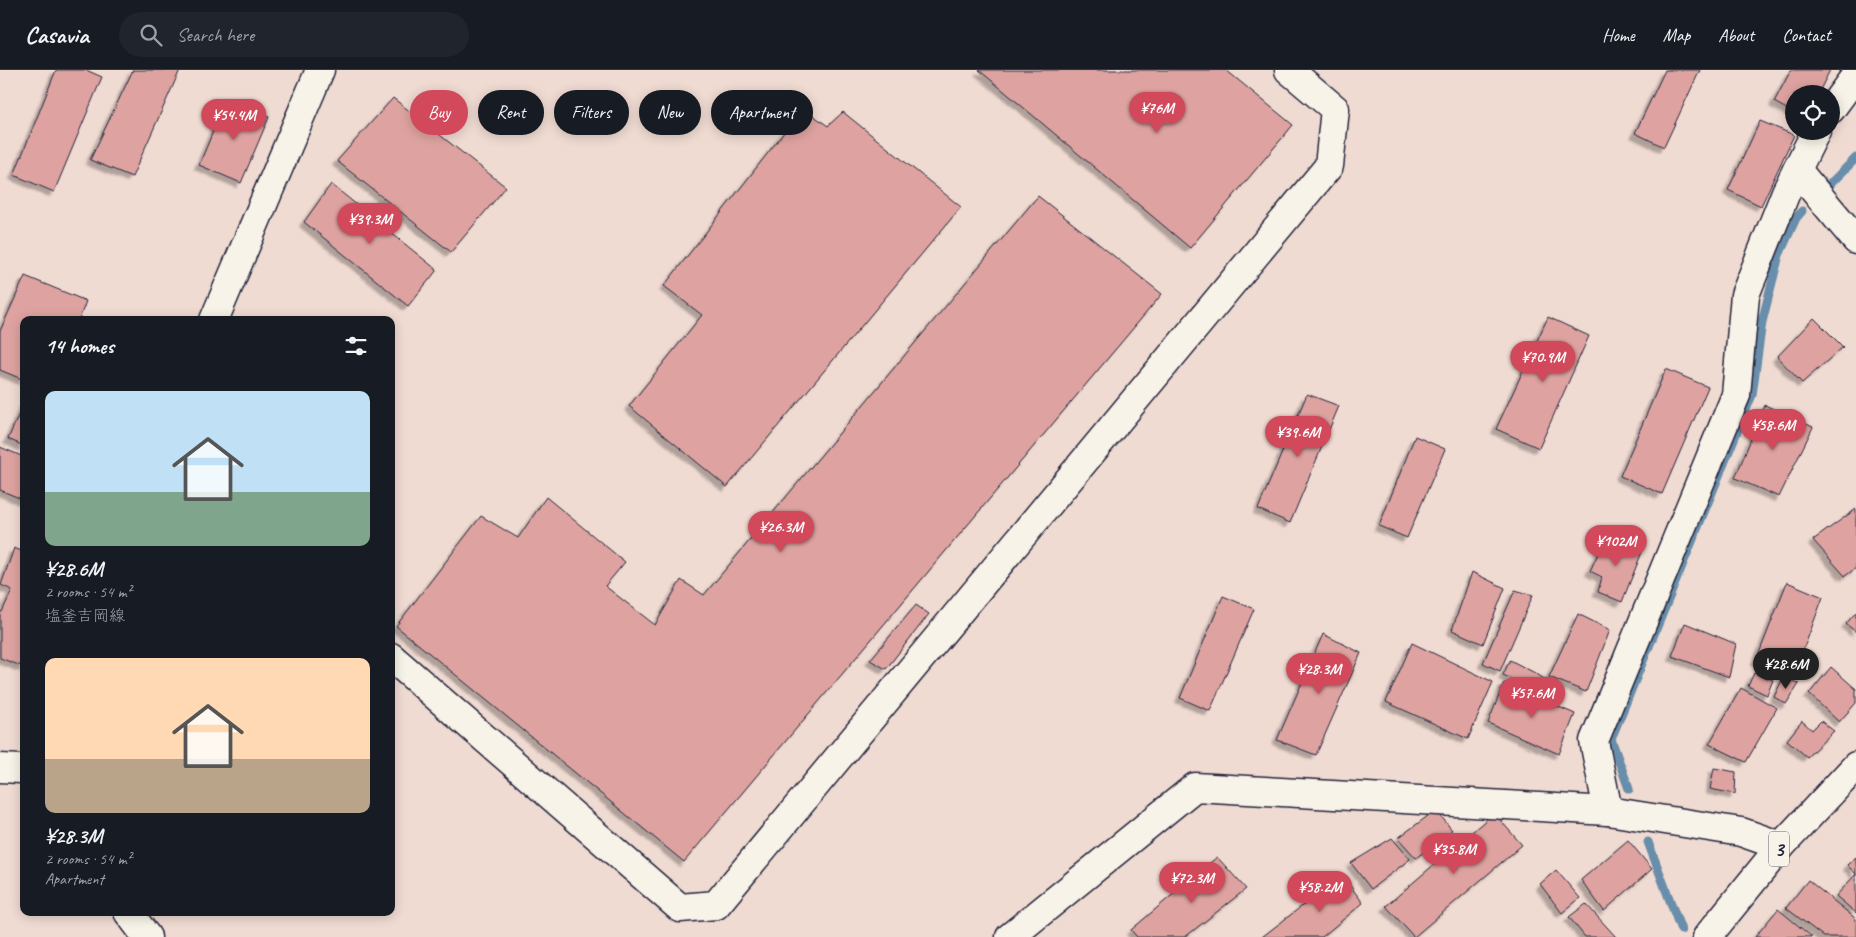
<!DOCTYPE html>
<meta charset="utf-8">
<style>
:root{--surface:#171b24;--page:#20242c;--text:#f1f3f6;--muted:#9ea1a6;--line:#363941;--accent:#d1495b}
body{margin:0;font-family:Caveat,"Klee One",sans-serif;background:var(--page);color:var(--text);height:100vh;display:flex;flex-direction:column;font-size:19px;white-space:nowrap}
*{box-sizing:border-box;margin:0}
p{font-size:16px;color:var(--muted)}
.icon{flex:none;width:28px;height:28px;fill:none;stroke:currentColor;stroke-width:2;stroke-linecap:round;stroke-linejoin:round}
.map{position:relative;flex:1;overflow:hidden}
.panel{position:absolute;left:20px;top:246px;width:375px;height:600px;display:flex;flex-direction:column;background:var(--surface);border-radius:10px;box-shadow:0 2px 12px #0003}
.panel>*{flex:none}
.top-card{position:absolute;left:410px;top:20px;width:475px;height:45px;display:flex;gap:10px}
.controls{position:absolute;left:1785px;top:15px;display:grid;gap:10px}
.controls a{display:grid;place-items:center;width:55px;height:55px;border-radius:50%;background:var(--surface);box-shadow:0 2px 12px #0003;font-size:25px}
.price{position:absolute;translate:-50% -42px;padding:0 11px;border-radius:18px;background:var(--accent);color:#fff;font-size:16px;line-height:32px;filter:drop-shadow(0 1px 2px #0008)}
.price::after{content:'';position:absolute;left:50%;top:30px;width:15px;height:11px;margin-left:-8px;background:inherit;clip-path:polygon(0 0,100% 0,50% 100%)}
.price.selected{background:#222;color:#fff}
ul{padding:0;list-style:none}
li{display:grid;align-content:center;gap:10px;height:265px;padding:0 25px}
li span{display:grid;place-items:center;height:155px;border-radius:10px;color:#555}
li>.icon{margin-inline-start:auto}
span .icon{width:90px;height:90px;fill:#fffc;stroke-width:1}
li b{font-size:21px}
h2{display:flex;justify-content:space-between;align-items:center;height:60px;padding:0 25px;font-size:21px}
.pill{padding:0 18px;border-radius:22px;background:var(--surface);box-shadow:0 2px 12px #0003;font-size:18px;line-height:45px}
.pill.selected{background:var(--accent);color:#fff}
header{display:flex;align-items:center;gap:30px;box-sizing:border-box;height:70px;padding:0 25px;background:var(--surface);border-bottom:1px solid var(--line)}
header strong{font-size:24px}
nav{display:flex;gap:28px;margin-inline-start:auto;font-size:18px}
.search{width:350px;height:45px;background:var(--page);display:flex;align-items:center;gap:12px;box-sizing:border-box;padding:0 18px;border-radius:28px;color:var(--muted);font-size:19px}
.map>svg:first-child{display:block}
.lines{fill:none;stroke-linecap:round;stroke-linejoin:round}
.stream{stroke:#678eab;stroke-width:9}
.building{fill:#dea3a0;stroke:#22223b;filter:url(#shadow)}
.minor-casing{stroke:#22223b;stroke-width:31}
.major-casing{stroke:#22223b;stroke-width:31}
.minor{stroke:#f7f3e8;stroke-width:28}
.major{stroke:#f7f3e8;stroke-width:28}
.labels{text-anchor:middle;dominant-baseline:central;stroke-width:4;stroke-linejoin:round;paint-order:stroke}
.shield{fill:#f7f3e8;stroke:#62616f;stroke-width:1}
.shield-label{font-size:20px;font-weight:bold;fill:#22223b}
</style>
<header>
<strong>Casavia</strong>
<div class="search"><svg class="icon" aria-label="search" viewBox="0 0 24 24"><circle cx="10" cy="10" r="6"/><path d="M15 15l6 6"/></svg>Search here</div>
<nav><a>Home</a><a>Map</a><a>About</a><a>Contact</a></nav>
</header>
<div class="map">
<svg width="1856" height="867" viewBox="0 0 1856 867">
<defs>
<filter id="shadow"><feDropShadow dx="-4.5" dy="4.5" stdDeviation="1" flood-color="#0004"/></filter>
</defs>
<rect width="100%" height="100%" fill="#f0dbd2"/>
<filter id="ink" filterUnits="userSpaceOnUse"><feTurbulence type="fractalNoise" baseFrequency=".02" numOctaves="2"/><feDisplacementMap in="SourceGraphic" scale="10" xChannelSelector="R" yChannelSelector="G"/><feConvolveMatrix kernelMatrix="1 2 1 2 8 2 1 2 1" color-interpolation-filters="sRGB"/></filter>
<g filter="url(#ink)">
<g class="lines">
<!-- stream -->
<g class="stream">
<path d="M1829 115 1856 88"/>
<path d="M1629 719 1611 669 1752 325 1762 252 1779 185 1796 148 1802 141"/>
<path d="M1648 772 1681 860"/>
</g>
</g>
<!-- building -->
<g class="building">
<path d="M56 0H86L102 7 54 122 14 105Z"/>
<path d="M133 0H180L132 107 90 90Z"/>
<path d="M979 0H1226L1293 55 1190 178Z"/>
<path d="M1665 0H1700L1664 77 1635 63Z"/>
<path d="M1791 0H1830L1818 24H1794V43L1774 32Z"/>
<path d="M227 28 269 47 241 113 199 95Z"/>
<path d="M393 28 506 117 451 182 337 91Z"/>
<path d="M803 38 828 56 843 42 961 137 727 417 629 336 702 245 664 216Z"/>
<path d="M1760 51 1794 65 1761 136 1728 120Z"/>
<path d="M331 114 437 200 408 236 304 152Z"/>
<path d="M1038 126 1162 224 684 792 396 556 481 446 518 468 546 427 625 492 605 516 655 555 681 510 704 525Z"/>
<path d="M25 206 86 231 79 250H24V310L0 300V261Z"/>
<path d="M1548 247 1589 266 1539 378 1496 359Z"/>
<path d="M1814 248 1843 277 1802 313 1777 287Z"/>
<path d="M1666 299 1708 317 1662 424 1620 406Z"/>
<path d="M1307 324 1339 336 1290 453 1258 439Z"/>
<path d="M24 333V376L8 369Z"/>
<path d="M1765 335 1813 357 1779 427 1735 408Z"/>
<path d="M1415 366 1445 379 1407 468 1379 456Z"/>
<path d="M0 377 24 387V430L0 420Z"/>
<path d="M1856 439V498L1845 506 1813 470Z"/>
<path d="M1607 464 1642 482 1622 532 1598 522 1602 507 1590 501Z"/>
<path d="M14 478 24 482V597L0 588V542H2L12 520 1 515Z"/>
<path d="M1472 502 1505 518 1483 574 1452 560Z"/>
<path d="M1787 512 1823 527 1794 605 1756 591Z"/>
<path d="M1515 520 1533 525 1500 601 1483 593Z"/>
<path d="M1223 526 1254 539 1210 641 1180 628Z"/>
<path d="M916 535 929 544 886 599 870 590Z"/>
<path d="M1856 542V562L1846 554Z"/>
<path d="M1578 544 1610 560 1586 622 1549 607Z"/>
<path d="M1685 553 1736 574 1729 607 1672 586Z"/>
<path d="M1323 564 1361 583 1316 685 1277 670Z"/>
<path d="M1412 573 1493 612 1468 669 1386 632Z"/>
<path d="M1510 590 1535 603 1559 618 1556 629 1503 605Z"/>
<path d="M1831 597 1856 619V633L1839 652 1809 624Z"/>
<path d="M1754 603 1773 610 1767 625 1748 616Z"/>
<path d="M1784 606 1799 614 1786 634 1774 627Z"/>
<path d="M1504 613 1575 644 1559 684 1488 653Z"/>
<path d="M1741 618 1777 638 1746 692 1709 674Z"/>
<path d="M1802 651 1812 660 1821 651 1834 661 1807 687 1787 670Z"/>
<path d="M1714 698 1736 702 1735 724 1710 719Z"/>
<path d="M1436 740 1452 760 1416 788 1398 768Z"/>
<path d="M1494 743 1522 775 1414 867 1386 836Z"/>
<path d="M1392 768 1410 789 1371 819 1351 793Z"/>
<path d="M1628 770 1652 799 1604 841 1581 810Z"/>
<path d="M1217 787 1246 819 1185 867H1137L1131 860Z"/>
<path d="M1856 787V804L1847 795Z"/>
<path d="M1556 800 1580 828 1562 843 1540 814Z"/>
<path d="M1856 804V843L1836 826Z"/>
<path d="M1342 805 1363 833 1322 867H1262Z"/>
<path d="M1808 810 1856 849V867H1824L1786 838Z"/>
<path d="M1586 834 1616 867H1585L1569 847Z"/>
<path d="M1778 839 1812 867H1755Z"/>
</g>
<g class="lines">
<defs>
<g id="minor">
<path d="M1831 39 1856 5"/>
<path d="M1797 100 1856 170"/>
<path d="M214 250 320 0"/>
<path d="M391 587 680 838 716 835 1329 96 1335 39 1289 0"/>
<path d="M0 698 21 699"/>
<path d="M1608 741 1594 671 1736 325 1745 225 1786 122 1816 61"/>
<path d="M128 842 147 867"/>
<path d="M1010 867 1195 717 1608 741 1741 762 1781 776"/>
</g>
<path id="major" d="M1707 867 1781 776 1856 696"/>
</defs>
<!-- minor casing -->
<use href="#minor" class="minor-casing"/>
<!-- major casing -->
<use href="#major" class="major-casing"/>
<!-- minor -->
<use href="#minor" class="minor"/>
<!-- major -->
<use href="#major" class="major"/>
</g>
</g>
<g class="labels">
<!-- shield labels -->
<rect class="shield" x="1769" y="761.5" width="20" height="35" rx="4"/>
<g class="shield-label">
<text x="1779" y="779">3</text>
</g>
</g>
</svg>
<div class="controls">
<a><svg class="icon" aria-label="locate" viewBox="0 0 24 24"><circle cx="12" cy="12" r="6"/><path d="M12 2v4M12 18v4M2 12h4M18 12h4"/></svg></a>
</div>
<b class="price" style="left:1157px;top:64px">¥76M</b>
<b class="price" style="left:234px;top:71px">¥54.4M</b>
<b class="price" style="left:370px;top:175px">¥39.3M</b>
<b class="price" style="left:1543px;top:313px">¥70.9M</b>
<b class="price" style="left:1773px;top:381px">¥58.6M</b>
<b class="price" style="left:1298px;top:388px">¥39.6M</b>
<b class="price" style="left:781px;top:483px">¥26.3M</b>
<b class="price" style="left:1616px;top:497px">¥102M</b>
<b class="price selected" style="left:1786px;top:620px">¥28.6M</b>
<b class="price" style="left:1319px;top:625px">¥28.3M</b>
<b class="price" style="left:1532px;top:649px">¥57.6M</b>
<b class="price" style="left:1454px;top:805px">¥35.8M</b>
<b class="price" style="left:1192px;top:834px">¥72.3M</b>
<b class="price" style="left:1320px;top:843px">¥58.2M</b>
<div class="top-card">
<a class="pill selected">Buy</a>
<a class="pill">Rent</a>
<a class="pill">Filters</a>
<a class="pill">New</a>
<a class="pill">Apartment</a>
</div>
<section class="panel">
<h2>14 homes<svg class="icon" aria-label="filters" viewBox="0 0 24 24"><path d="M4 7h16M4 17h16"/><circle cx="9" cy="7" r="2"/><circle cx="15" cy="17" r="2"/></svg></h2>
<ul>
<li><span style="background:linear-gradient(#bfe0f5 65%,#7fa58c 0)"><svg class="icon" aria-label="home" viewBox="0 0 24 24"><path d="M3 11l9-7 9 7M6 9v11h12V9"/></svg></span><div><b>¥28.6M</b><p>2 rooms · 54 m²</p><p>塩釜吉岡線</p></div></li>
<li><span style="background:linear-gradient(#ffd9b3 65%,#b9a48a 0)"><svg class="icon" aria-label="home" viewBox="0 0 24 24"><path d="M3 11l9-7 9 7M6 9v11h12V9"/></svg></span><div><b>¥28.3M</b><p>2 rooms · 54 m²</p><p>Apartment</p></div></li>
</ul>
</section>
</div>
